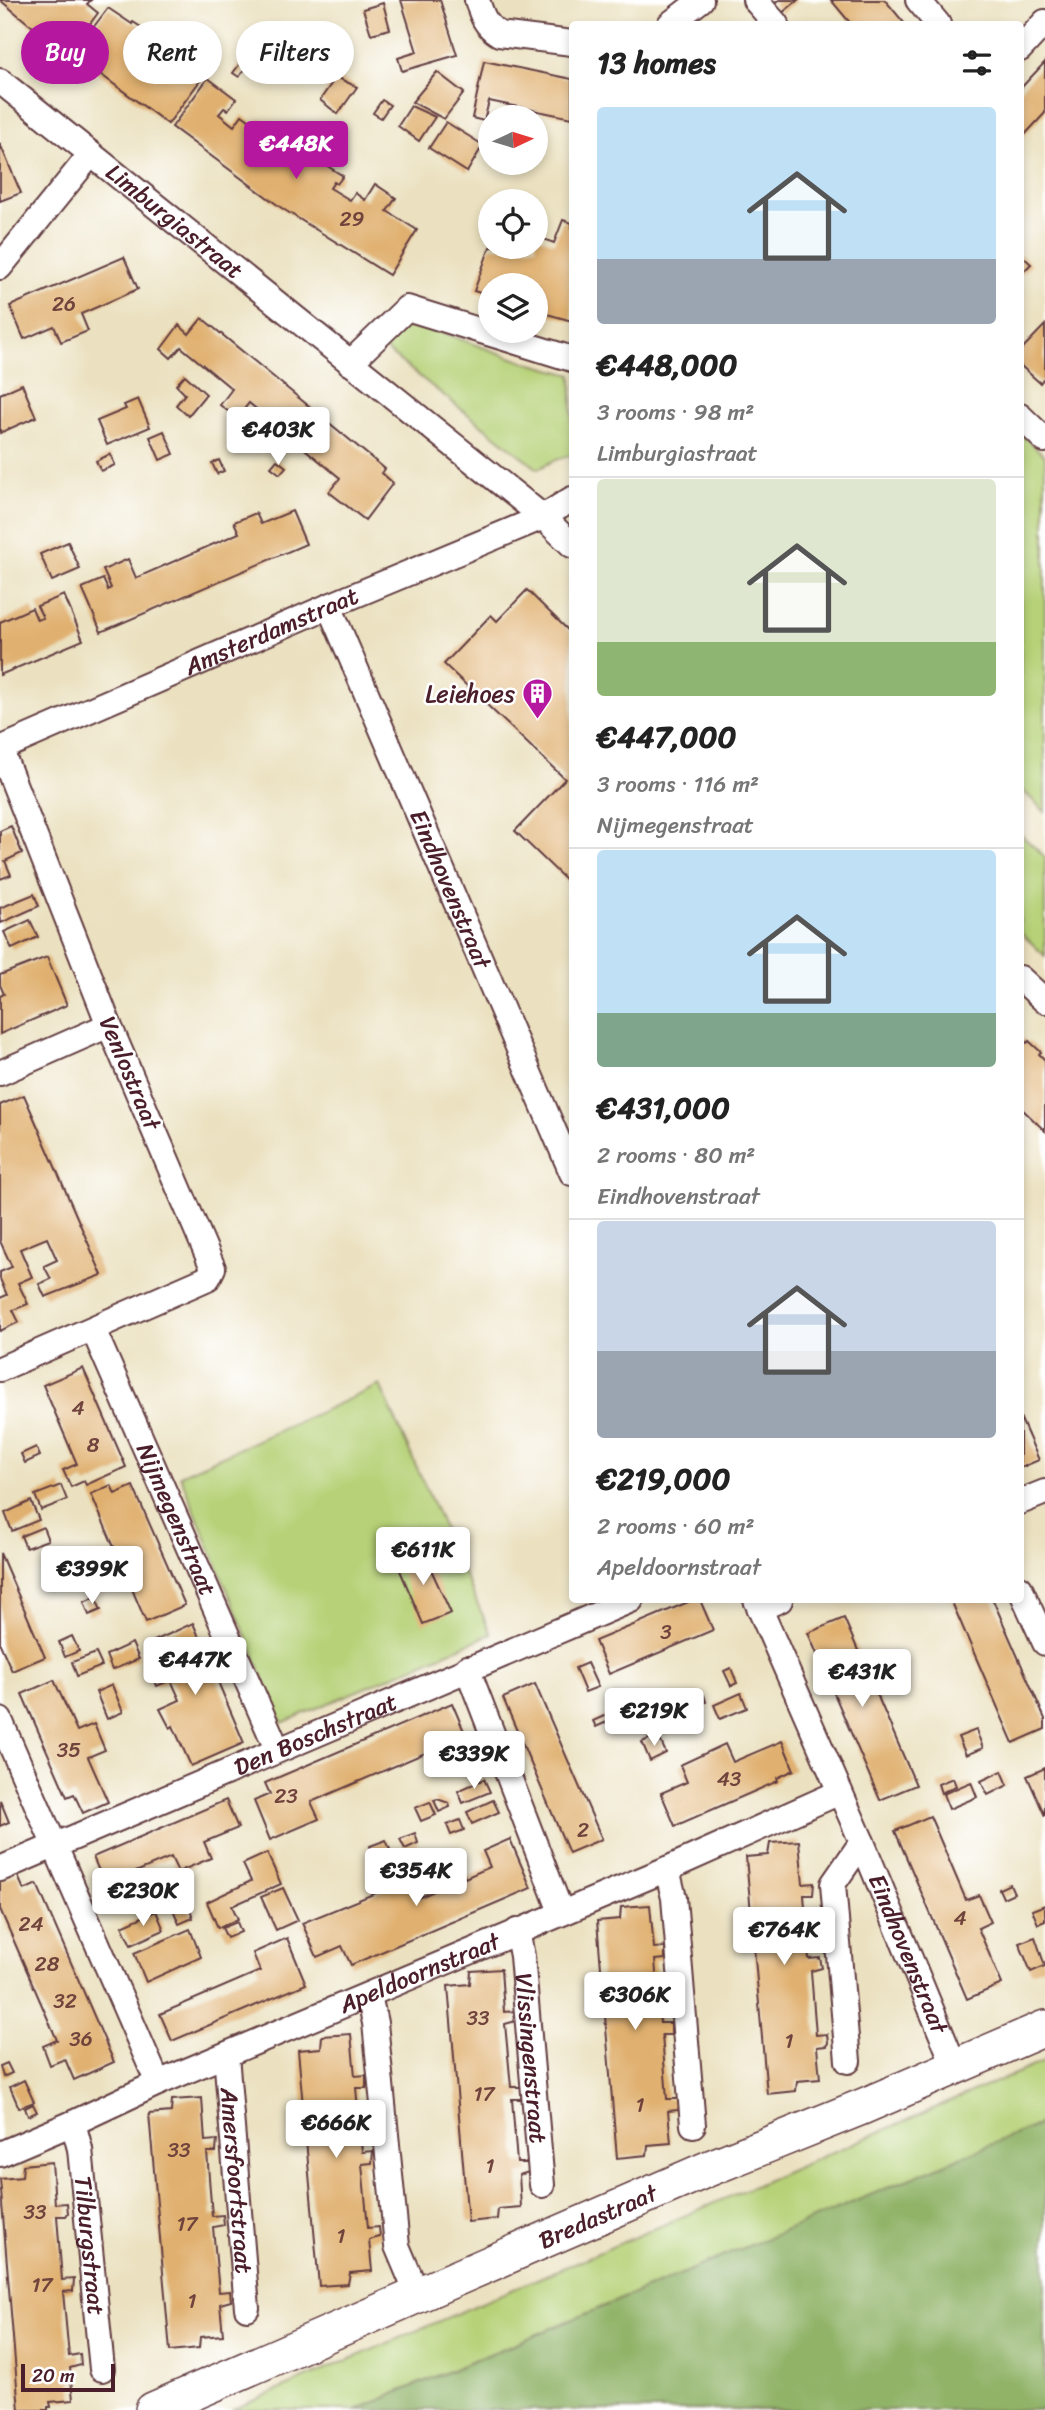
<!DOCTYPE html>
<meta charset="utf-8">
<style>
:root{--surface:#fff;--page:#f6f6f6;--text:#222;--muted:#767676;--line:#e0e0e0;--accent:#b5179e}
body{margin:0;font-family:Sriracha,sans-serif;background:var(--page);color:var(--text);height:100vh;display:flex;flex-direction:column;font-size:26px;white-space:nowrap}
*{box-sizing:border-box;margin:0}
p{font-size:23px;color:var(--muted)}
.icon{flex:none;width:38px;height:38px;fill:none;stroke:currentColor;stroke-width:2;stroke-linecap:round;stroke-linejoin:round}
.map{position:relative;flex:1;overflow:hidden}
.details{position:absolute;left:569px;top:21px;width:455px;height:1582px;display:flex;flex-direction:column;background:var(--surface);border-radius:7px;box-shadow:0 4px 10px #0003}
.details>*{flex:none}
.top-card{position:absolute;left:21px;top:21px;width:443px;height:63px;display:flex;gap:14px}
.needle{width:46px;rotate:86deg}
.controls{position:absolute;left:478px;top:105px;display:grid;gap:14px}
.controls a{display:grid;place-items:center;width:70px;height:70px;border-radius:50%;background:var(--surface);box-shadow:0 4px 10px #0003;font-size:35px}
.scale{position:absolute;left:21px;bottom:18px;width:94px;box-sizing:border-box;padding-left:7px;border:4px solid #4a1f2b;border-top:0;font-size:19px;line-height:24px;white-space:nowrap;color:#4a1f2b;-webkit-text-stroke:5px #fff;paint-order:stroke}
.price{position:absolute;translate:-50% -60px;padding:0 16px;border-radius:7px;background:#fff;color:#222;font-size:23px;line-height:46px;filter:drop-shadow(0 2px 4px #0008)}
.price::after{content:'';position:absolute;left:50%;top:42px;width:21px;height:16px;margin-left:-10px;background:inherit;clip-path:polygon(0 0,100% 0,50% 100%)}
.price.current{background:var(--accent);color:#fff}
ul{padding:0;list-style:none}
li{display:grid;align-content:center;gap:14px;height:371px;padding:0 28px}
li+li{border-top:2px solid var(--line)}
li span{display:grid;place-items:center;height:217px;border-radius:7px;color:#555}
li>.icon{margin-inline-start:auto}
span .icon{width:126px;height:126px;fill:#fffc;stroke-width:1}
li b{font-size:30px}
h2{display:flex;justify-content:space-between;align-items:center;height:84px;padding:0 28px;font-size:30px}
.chip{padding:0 24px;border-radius:32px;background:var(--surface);box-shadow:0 4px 10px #0003;font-size:24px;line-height:63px}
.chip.current{background:var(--accent);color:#fff}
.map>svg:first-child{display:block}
.green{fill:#b6d177;stroke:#807851;stroke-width:2}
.forest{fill:#90b368;stroke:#6d694a;stroke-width:2}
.building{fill:#e0b070}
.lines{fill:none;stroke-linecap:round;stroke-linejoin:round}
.street-casing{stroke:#623c41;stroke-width:28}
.secondary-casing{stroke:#623c41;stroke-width:38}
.street{stroke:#fff;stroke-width:24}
.secondary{stroke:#fff;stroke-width:35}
.labels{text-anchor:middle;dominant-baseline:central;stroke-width:5;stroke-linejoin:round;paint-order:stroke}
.number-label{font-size:21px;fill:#70433c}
.street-label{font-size:24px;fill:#4a1f2b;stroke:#fff}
.poi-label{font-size:24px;fill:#4a1f2b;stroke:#fff;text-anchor:end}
</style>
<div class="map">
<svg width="1045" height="2410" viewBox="0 0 1045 2410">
<rect width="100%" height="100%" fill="#fff"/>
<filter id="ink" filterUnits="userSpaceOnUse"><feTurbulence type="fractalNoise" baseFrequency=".0143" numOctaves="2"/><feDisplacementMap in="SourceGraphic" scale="14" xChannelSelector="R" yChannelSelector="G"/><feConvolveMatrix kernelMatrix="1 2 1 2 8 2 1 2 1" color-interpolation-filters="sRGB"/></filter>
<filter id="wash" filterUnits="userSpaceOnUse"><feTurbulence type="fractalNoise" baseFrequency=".00686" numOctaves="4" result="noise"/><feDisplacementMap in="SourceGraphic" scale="28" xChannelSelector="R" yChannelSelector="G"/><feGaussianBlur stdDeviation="1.57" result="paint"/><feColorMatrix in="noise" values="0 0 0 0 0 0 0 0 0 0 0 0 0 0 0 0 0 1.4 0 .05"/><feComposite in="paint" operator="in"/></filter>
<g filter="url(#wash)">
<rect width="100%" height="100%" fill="#ebe1c0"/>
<!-- green -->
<g class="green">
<path d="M415 323 521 361 572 375V455L555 460 538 469 382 347 392 335Z"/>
<path d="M1020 433 1045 456V812L1020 788Z"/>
<path d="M1020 834 1045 857V956L1020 932Z"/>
<path d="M380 1385 491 1634 282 1723 180 1475Z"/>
<path d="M1045 2061V2122L356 2410H232Z"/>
</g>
<!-- forest -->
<path class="forest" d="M1045 2122V2410H356Z"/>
<g id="blocks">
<!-- building -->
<g class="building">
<path d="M0 0H91L87 4 98 13 69 52 29 24Z"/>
<path d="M401 0H440L457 55 402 71 398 58 417 52Z"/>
<path d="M779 0H798L782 13 774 4Z"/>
<path d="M831 0H885L905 24H851Z"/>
<path d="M383 3 390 29 371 34 363 9Z"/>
<path d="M108 8 132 24 133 22 144 29 130 47 144 57 156 43 202 78 168 124 73 54Z"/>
<path d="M314 37 319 55 309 58 304 40Z"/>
<path d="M484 61 572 79V118L489 101 484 121 472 118Z"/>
<path d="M241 62 247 66 239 77 233 73Z"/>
<path d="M1045 62V113L1020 140V89Z"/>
<path d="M437 72 464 93 444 119 412 102Z"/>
<path d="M336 77 357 87 338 114 320 100Z"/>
<path d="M208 78 236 99 228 110 224 108 219 114 234 126 242 115 256 125 260 119 278 132 269 144 265 140 261 146 278 159H284L294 145 343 176 337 184 334 182 330 188 350 200 355 193 365 200 375 184 396 198 387 211 417 230 389 275 283 209 172 127Z"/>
<path d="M382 100 390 105 381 118 373 113Z"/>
<path d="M411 106 435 117 419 141 398 126Z"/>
<path d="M446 122 483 145 467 172 429 148Z"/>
<path d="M536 125 544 128 536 150Z"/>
<path d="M0 144 21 193 0 201Z"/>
<path d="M563 220 572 223V321L536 311V285H490V296L474 291 490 247H536V236L554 243Z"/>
<path d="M1020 254 1031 264 1022 273 1020 271Z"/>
<path d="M124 257 138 289 81 314 88 331 61 342 54 326 24 339 10 306Z"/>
<path d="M202 318 385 469 382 473 393 483 365 520 329 492 340 478 249 403 237 418 220 405 232 389 181 347 171 358 161 349 179 325 189 334Z"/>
<path d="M1045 325V377L1040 383 1020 365V351Z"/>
<path d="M185 375 206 394 188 416 176 405 185 394 176 385Z"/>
<path d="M22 384 36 417 0 433V394Z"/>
<path d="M138 399 150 427 107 445 97 421 126 409 124 405Z"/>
<path d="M164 431 174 454 160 460 150 437Z"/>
<path d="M110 454 115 465 101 471 96 461Z"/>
<path d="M219 460 224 471 217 474 212 463Z"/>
<path d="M277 460 286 467 280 474 271 467Z"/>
<path d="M292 511 306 544 101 632 82 588 103 579 108 590 111 588 103 570 128 559 136 578 239 533 234 522 256 513 261 524Z"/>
<path d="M68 542 80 569 52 581 40 554Z"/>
<path d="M527 590 572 634V886L515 831 565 779 444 664 491 615 497 621Z"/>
<path d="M64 595 83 640 0 675V622L32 608 37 620 43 618 37 606Z"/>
<path d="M11 826 22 853 5 861 11 875 0 879V831Z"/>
<path d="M34 894 39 906 1 923 0 908Z"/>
<path d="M30 920 38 937 12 949 4 932Z"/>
<path d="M47 957 67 1005 0 1034V996L4 994 0 985V975Z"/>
<path d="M1020 1037 1027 1043 1029 1041 1041 1052 1039 1054 1045 1060V1131L1020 1107Z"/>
<path d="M24 1095 102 1275 45 1297 39 1284 51 1279 44 1266 57 1260 47 1238 20 1249 32 1277 18 1283 28 1304 13 1310 19 1322 0 1331V1298L7 1295 0 1279V1272L12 1267 0 1241V1105Z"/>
<path d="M83 1368 126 1467 86 1485 84 1481 71 1487 63 1470 77 1464 43 1385Z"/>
<path d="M1020 1417 1039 1460 1020 1468Z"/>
<path d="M36 1447 40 1456 25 1463 21 1454Z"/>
<path d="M61 1485 67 1500 41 1510 35 1495Z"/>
<path d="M111 1485 115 1494 133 1486 185 1605 146 1622 129 1582 116 1587 107 1567 120 1561 91 1494Z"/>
<path d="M31 1501 39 1520 12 1531 5 1513Z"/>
<path d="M43 1527 48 1540 26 1548 21 1536Z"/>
<path d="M422 1550 451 1613 423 1624 396 1561Z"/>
<path d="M0 1553 45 1657 12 1671 0 1644Z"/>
<path d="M63 1574 68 1584 59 1587 54 1577Z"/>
<path d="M95 1597 101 1610 89 1615 84 1602Z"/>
<path d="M693 1600H700L713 1630 609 1674 595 1641Z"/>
<path d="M951 1600H993L1045 1719V1729L1013 1743Z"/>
<path d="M844 1618 916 1785 880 1800 808 1633Z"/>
<path d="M193 1623 244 1743 191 1766 173 1726 170 1728 160 1709 180 1700 171 1680 157 1686 149 1666 162 1660 154 1641Z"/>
<path d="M72 1636 79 1651 65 1657 59 1642Z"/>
<path d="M132 1643 139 1659 112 1670 106 1655Z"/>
<path d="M96 1653 102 1666 77 1676 72 1662Z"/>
<path d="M587 1663 598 1687 585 1692 575 1668Z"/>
<path d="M731 1668 737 1683 731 1686 724 1671Z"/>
<path d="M54 1680 77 1731 94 1724 105 1750 88 1757 108 1802 83 1813 74 1794 67 1797 22 1694Z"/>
<path d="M535 1684 602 1839 569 1853 503 1698Z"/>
<path d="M112 1685 123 1712 107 1719 96 1692Z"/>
<path d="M741 1693 747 1708 720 1719 714 1705Z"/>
<path d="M704 1695 706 1702 689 1710 686 1702Z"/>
<path d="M452 1703 472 1750 446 1761 439 1747 311 1802 319 1819 270 1840 254 1801 270 1794 265 1783Z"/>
<path d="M637 1711 643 1724 628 1730 622 1717Z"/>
<path d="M688 1712 692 1721 673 1729 669 1720Z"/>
<path d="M606 1715 609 1721 596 1727 593 1721Z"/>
<path d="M976 1730 983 1748 966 1755 958 1737Z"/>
<path d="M658 1735 666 1753 650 1761 642 1742Z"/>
<path d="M782 1741 794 1770 777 1778 778 1781 675 1826 661 1793 687 1782 680 1765 725 1744 733 1762Z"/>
<path d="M1045 1768V1816L1027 1776Z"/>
<path d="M1002 1771 1008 1785 988 1795 981 1781Z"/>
<path d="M953 1778 956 1786 941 1793 938 1784Z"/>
<path d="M484 1779 490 1792 463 1803 458 1791Z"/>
<path d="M971 1782 977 1797 949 1809 943 1794Z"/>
<path d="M437 1799 449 1803 450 1807 439 1812 434 1800Z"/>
<path d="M0 1800 9 1822 0 1826Z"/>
<path d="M226 1800 238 1828 204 1842 211 1858 178 1872 171 1857 105 1885 93 1857Z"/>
<path d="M493 1800 499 1812 472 1824 467 1812Z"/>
<path d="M430 1802 436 1815 421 1821 415 1808Z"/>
<path d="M930 1816 966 1900 979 1895 991 1922 978 1928 1002 1984 967 1999 895 1831Z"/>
<path d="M460 1820 464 1830 451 1835 447 1825Z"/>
<path d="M415 1833 418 1843 405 1849 400 1839Z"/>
<path d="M510 1839 531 1888 351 1965 342 1946 317 1957 302 1923 405 1881 414 1900 452 1883 446 1870 459 1864 465 1878 490 1867 483 1851Z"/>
<path d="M386 1840 391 1852 375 1858 370 1846Z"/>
<path d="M799 1841 803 1884 814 1883 813 1895H804L809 1959 820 1958 822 1968 811 1971 816 2035 827 2034 828 2043 826 2046 817 2047 820 2079 797 2081 796 2091 767 2094 746 1857 768 1855 770 1843Z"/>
<path d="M267 1853 281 1884 232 1906 238 1919 218 1928 207 1902 251 1881 243 1864Z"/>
<path d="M17 1874 24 1890 37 1884 114 2062 74 2080 65 2059 50 2065 43 2046 57 2040 0 1909V1881Z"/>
<path d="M1010 1884 1014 1893 1003 1898 999 1889Z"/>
<path d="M283 1888 298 1920 276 1930 261 1897Z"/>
<path d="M188 1903 193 1918 179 1924 173 1909Z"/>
<path d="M650 1905 654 1948 665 1947V1959L655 1960 660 2023H671V2035H662L667 2099H678L679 2107 678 2110 668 2111 671 2143 648 2145 647 2155 617 2158 597 1921 620 1919 621 1907Z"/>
<path d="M1045 1905V1921L1038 1924 1032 1910Z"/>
<path d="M156 1911 164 1930 131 1945 122 1926Z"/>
<path d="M237 1922 241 1932 227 1938 222 1928Z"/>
<path d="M190 1929 201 1957 146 1982 134 1953Z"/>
<path d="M1035 1937 1045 1966 1031 1972 1019 1943Z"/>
<path d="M287 1938 306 1984 172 2041 160 2014 260 1971 253 1953Z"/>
<path d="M501 1969 504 2012 515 2011 516 2021 505 2024 511 2087H522L521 2099H512L517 2163H528L529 2172 519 2175 521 2207 498 2209 497 2219 468 2222 448 1986 470 1984 471 1971Z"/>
<path d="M351 2034 355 2076 366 2075V2088H356L362 2152 373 2151 372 2163 362 2164 368 2228 379 2227 380 2237 369 2240 372 2271 350 2273 348 2284 319 2286 298 2050 321 2048 322 2036Z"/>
<path d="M7 2063 12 2073 3 2077 0 2066Z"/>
<path d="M24 2080 34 2102 19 2108 10 2087Z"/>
<path d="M202 2098 205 2141 217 2140 216 2152H207L212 2216 223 2215 224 2225 213 2227 219 2292 230 2291 231 2301 220 2304 223 2335 200 2337 199 2348 170 2351 149 2114 171 2112 172 2100Z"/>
<path d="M33 2104 37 2112 28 2116 25 2108Z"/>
<path d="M52 2162 55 2204 67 2203 68 2213 66 2216H57L62 2280 74 2279 73 2291 63 2292 69 2356 80 2354 81 2365 70 2368 73 2400 50 2402 51 2407H48V2410H19L0 2179 22 2177 23 2165Z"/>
</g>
</g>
</g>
<g filter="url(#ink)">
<use href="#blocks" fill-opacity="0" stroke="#623c41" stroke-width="2"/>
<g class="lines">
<defs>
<g id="street">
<path d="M477 0C482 16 485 25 499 34L572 43"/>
<path d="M755 0 776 24"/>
<path d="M918 0 938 24"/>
<path d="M670 24 701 0"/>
<path d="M1020 49 1045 22"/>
<path id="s1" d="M0 81 543 517 572 545"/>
<path d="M0 267 91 154"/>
<path d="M350 363 407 308 572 359"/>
<path d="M1020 416 1045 440"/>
<path id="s2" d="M329 606 572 1173"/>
<path id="s3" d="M0 749 329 606 543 517 572 499"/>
<path d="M1020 978 1045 1001"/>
<path d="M0 1073 109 1025"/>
<path id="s4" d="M93 1329 277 1749"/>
<path d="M0 1369 208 1278 213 1268 109 1025 0 748"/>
<path d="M1020 1502 1045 1492"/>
<path d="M1020 1588 1045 1643"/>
<path id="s5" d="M756 1600 862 1842 955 2067"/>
<path d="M760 1608 780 1600"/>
<path d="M467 1668 561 1912"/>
<path d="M0 1720 158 2083"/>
<path id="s6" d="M0 1869 631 1600"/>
<path d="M667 1869 674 1898 693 2125"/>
<path id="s7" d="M517 1931 522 1956 542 2185"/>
<path d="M369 1995 375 2023 397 2246 418 2296"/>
<path id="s8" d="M226 2055 247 2308"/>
<path d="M848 2061 833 1884 862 1842"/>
<path id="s9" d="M73 2123 80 2149 102 2369"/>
<path id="s10" d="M0 2154 73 2123 158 2083 667 1869 840 1792"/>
</g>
<g id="secondary">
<path id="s11" d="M153 2410 710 2168 864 2106 1045 2028"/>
</g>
</defs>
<!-- street casing -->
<use href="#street" class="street-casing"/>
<!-- secondary casing -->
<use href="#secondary" class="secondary-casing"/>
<!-- street -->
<use href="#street" class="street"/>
<!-- secondary -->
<use href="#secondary" class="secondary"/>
</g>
</g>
<!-- icons -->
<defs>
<symbol id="building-pin" viewBox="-11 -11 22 30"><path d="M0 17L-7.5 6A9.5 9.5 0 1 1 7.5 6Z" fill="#b5179e" stroke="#fff"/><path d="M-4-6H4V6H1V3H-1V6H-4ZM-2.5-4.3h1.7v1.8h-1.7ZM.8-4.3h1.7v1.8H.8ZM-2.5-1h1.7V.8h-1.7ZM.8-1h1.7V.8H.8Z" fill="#fff"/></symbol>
</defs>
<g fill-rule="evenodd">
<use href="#building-pin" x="520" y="676" width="35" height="47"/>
</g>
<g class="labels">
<!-- number labels -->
<g class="number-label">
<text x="352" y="219">29</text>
<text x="64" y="304">26</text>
<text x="78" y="1408">4</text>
<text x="93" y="1445">8</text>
<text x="666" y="1632">3</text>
<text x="69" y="1750">35</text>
<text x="729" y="1779">43</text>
<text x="286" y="1796">23</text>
<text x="583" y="1830">2</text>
<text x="960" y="1918">4</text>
<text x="31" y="1924">24</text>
<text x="47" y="1964">28</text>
<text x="65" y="2001">32</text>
<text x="478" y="2018">33</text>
<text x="81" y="2039">36</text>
<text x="789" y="2041">1</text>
<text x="484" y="2094">17</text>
<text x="640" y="2105">1</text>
<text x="179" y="2150">33</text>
<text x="490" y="2166">1</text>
<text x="35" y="2212">33</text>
<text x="187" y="2224">17</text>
<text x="341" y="2236">1</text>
<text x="42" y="2285">17</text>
<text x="192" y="2301">1</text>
</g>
<!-- street labels -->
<g class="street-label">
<text stroke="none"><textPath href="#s1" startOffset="224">Limburgiastraat</textPath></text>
<text stroke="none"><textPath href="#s3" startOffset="296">Amsterdamstraat</textPath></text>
<text stroke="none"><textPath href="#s2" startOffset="308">Eindhovenstraat</textPath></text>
<text transform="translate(130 1073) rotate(67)">Venlostraat</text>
<text stroke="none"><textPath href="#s4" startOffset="208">Nijmegenstraat</textPath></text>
<text stroke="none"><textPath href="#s6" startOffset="343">Den Boschstraat</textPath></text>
<text stroke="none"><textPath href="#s5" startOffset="385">Eindhovenstraat</textPath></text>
<text stroke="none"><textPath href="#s10" startOffset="457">Apeldoornstraat</textPath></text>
<text stroke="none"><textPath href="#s7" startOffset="128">Vlissingenstraat</textPath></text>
<text stroke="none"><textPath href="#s8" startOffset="126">Amersfoortstraat</textPath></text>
<text stroke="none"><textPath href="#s11" startOffset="485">Bredastraat</textPath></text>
<text stroke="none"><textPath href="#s9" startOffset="124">Tilburgstraat</textPath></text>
</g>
<!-- poi labels -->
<g class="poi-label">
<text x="515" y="694">Leiehoes</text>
</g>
</g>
</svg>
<div class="controls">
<a><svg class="needle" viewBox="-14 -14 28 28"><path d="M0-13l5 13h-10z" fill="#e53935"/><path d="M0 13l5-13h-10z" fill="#767676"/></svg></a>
<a><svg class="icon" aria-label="locate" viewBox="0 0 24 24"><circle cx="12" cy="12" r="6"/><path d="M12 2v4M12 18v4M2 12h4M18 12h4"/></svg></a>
<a><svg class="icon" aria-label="layers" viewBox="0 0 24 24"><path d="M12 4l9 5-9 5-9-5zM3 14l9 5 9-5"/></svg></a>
</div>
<div class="scale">20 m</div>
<b class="price current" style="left:296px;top:181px">€448K</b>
<b class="price" style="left:278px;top:467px">€403K</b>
<b class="price" style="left:423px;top:1587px">€611K</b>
<b class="price" style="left:92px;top:1606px">€399K</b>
<b class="price" style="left:195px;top:1697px">€447K</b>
<b class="price" style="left:862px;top:1709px">€431K</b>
<b class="price" style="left:654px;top:1748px">€219K</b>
<b class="price" style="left:474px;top:1791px">€339K</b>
<b class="price" style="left:416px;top:1908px">€354K</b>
<b class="price" style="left:143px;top:1928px">€230K</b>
<b class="price" style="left:784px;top:1967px">€764K</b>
<b class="price" style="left:635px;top:2032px">€306K</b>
<b class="price" style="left:336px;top:2160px">€666K</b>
<div class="top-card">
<a class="chip current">Buy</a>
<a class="chip">Rent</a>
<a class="chip">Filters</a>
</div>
<section class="details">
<h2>13 homes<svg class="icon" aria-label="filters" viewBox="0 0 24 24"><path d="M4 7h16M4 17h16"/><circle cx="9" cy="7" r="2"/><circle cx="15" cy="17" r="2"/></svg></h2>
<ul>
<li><span style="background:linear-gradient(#bfe0f5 70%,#9aa5b1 0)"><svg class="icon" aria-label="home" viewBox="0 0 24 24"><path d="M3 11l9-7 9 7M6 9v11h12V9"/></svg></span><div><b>€448,000</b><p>3 rooms · 98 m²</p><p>Limburgiastraat</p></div></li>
<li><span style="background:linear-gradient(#dfe7d0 75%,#8fb573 0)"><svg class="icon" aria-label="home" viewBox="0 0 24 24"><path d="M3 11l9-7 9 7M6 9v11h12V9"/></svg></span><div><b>€447,000</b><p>3 rooms · 116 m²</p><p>Nijmegenstraat</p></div></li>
<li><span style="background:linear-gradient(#bfe0f5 75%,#7fa58c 0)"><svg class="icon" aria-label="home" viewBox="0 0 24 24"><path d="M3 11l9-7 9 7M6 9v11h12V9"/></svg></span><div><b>€431,000</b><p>2 rooms · 80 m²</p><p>Eindhovenstraat</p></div></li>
<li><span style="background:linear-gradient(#c9d6e8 60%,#9aa5b1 0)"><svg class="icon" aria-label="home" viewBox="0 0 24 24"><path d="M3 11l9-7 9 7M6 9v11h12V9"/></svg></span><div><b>€219,000</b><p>2 rooms · 60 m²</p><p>Apeldoornstraat</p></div></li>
</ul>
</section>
</div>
